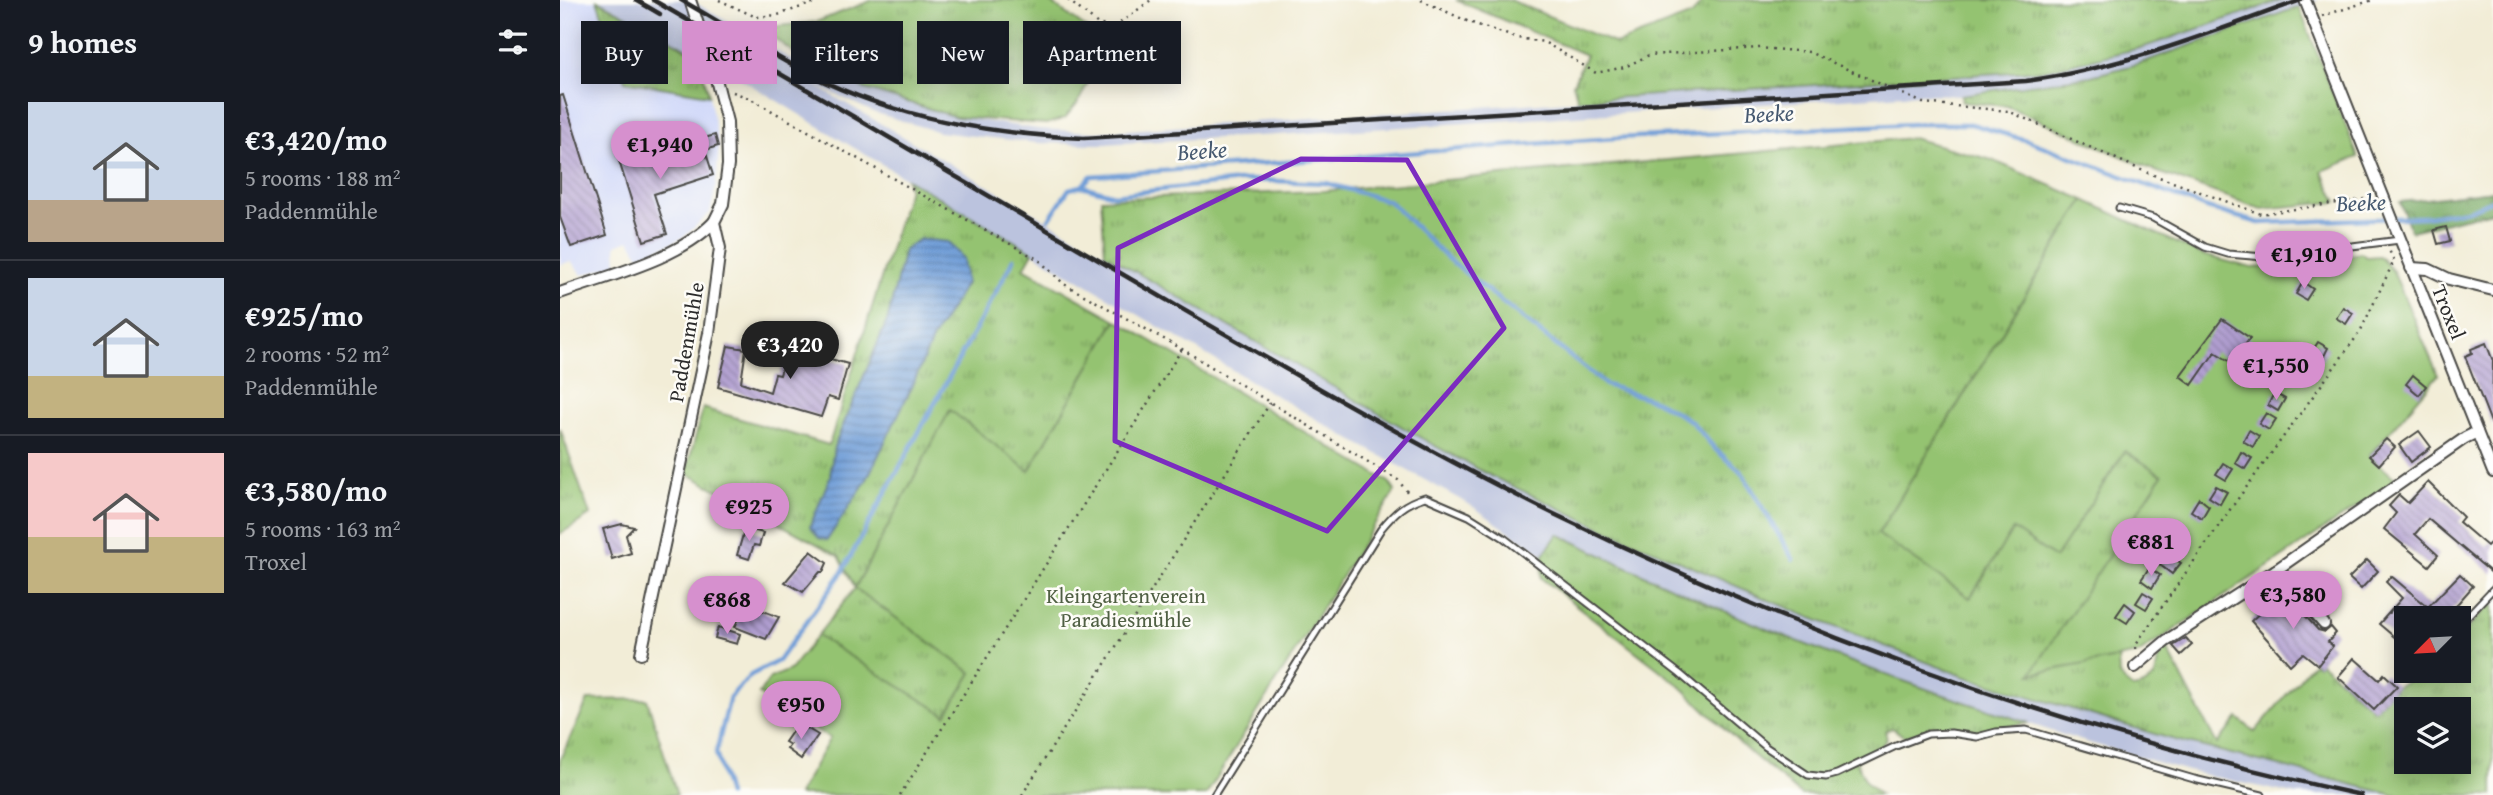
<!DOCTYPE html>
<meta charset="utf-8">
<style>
:root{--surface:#171b24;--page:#20242c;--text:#f1f3f6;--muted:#9ea1a6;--line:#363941;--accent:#d690ce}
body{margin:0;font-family:"Gentium Book Plus",serif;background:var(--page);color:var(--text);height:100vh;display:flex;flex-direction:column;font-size:26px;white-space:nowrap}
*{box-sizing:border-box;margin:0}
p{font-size:23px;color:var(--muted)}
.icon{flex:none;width:38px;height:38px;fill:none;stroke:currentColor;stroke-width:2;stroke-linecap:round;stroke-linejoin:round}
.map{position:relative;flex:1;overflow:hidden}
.side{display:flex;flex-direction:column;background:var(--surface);width:560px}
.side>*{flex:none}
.banner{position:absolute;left:21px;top:21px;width:665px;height:63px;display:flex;gap:14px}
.needle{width:46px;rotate:246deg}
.controls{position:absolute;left:1834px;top:606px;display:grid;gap:14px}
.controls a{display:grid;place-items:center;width:77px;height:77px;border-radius:0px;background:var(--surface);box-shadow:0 4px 18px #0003;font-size:35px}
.price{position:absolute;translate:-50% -60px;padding:0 16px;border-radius:24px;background:var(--accent);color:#111;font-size:23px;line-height:46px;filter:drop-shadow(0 2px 4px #0008)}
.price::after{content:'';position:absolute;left:50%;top:42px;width:21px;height:16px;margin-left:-10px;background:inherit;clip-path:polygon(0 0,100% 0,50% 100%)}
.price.current{background:#222;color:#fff}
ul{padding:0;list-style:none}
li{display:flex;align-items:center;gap:21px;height:175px;padding:0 28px}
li+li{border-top:2px solid var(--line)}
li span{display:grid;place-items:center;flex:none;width:196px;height:140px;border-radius:0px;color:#555}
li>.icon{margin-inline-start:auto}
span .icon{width:84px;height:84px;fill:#fffc;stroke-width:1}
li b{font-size:30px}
h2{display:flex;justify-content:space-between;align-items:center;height:84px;padding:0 28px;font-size:30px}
.tag{padding:0 24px;border-radius:0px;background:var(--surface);box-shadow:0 4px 18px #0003;font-size:24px;line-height:63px}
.tag.current{background:var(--accent);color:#111}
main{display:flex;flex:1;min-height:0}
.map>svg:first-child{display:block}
.built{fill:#d1d9f9}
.industrial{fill:#bbc3de}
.grass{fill:url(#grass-tufts);stroke:#60774e;stroke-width:2;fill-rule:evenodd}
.forest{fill:url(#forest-crowns);stroke:#516a47;stroke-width:2}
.green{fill:#94c371;stroke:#60774e;stroke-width:2}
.water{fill:url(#water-rules);stroke:#4d6481;stroke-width:2}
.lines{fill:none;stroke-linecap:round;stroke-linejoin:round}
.stream{stroke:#6f9dd7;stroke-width:4.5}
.building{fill:url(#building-back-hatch)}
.lane-casing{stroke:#494845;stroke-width:9}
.street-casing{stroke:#494845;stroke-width:14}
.path{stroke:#494845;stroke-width:2.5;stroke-dasharray:2 5;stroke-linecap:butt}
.lane{stroke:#fff;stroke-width:5}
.street{stroke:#fff;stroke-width:10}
.rail{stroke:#2b2b2b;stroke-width:4.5}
.marked{fill:none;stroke:#7b2cbf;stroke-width:5;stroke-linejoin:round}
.labels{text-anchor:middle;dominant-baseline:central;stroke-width:5;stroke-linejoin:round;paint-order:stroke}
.street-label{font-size:21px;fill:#2b2b2b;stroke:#fdfcf7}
.park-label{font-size:21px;fill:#506044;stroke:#fdfcf7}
.water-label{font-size:23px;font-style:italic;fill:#465970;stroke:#fdfcf7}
</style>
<main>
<section class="side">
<h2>9 homes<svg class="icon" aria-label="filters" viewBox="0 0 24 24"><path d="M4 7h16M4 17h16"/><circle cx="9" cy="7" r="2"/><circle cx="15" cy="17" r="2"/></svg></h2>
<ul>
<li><span style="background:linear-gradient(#c9d6e8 70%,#b9a48a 0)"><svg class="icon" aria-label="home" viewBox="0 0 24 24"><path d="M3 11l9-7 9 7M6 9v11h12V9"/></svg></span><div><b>€3,420/mo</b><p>5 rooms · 188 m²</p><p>Paddenmühle</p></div></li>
<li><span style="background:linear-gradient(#c9d6e8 70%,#c2b280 0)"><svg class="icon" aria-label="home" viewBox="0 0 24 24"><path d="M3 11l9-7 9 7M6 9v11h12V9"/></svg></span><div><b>€925/mo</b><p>2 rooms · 52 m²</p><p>Paddenmühle</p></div></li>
<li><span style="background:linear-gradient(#f6c9c9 60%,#c2b280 0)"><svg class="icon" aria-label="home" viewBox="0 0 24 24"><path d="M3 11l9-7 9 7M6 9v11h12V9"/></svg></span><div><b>€3,580/mo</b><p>5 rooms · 163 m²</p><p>Troxel</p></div></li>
</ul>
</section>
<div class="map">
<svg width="1933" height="795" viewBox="0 0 1933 795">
<defs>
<pattern id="grass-tufts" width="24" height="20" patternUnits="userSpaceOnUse" patternTransform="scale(1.75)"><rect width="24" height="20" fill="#94c371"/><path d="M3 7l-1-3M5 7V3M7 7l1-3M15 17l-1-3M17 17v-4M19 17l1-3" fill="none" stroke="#799f5d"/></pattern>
<pattern id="forest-crowns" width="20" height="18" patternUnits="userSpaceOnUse" patternTransform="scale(1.75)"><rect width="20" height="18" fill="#77a963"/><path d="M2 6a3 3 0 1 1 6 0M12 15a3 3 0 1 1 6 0" fill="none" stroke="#628a52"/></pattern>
<pattern id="water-rules" width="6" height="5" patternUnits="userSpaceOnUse" patternTransform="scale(1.75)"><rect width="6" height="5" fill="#6f9dd7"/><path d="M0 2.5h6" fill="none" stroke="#5b80af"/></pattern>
<pattern id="building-back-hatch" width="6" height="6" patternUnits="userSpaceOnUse" patternTransform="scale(1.75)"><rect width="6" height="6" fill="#b09ed0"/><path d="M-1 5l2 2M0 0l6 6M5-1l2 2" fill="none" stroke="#8f81a9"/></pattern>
</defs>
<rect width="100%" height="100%" fill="#fdfcf7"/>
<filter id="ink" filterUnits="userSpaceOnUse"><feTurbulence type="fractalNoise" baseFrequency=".0143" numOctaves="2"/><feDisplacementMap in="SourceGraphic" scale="14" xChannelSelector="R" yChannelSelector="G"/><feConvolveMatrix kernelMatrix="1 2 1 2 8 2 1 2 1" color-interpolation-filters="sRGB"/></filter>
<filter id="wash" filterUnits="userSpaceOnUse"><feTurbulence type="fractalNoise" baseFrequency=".00686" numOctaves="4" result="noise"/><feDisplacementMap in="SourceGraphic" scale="28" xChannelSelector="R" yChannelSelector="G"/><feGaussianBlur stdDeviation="1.57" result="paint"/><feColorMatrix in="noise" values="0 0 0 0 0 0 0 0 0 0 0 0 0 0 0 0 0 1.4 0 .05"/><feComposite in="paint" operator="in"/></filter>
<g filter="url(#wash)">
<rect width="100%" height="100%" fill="#f2edd7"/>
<!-- built -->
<path class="built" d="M0 0H37L65 81 149 95 159 146 156 186 150 213 125 236 110 244 80 256 70 240 56 245 57 264 22 275 11 261 0 265Z"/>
<!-- industrial -->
<path class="industrial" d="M38 0H131L246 68 305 89 396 117 478 129 536 132 1486 70 1584 47 1722 0H1759L1578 64 1531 76 1401 95 1360 94 717 135 541 144 477 143 379 132 313 112 249 82 875 446 931 476 1040 527 1239 613 1403 676 1608 738 1834 795H1737L1628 771 1519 740 1369 691 1217 633 1082 575 998 535 983 555 912 506 783 435 291 146 173 74Z"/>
<!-- grass -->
<g class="grass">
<path d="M37 0 138 55 149 95 65 81Z"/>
<path d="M313 0H487L547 43 519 101 505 118 487 124 396 117 305 89 251 66 201 28 256 22Z"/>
<path d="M896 0H950L1056 44 1132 15 1143 0H1722L1584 47 1486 70 1018 100 1013 84 1026 55Z"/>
<path d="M1739 7 1798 157 1762 171 1777 202 1701 209 1598 172 1447 106 1402 102 1401 95 1531 76 1578 64Z"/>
<path d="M1352 138 1432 160 1524 200 1318 534 1453 529 1495 557 1566 450 1603 476 1472 673 1559 657C1556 672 1562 681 1574 689L1584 685 1595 677 1598 659 1606 647 1657 744 1678 718 1695 732 1754 662 1758 665 1760 662 1814 710 1837 686 1861 675 1880 681 1886 670H1899C1899 633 1906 627 1933 603V795H1834L1608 738 1403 676 1239 613 1040 527 931 476 875 446 545 254 541 199 763 191ZM1846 709H1899V761H1846Z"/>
<path d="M347 179 473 252 464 268 556 320 469 472 390 411 295 588 412 673 386 715 257 636 295 588 279 556 126 473 143 408 269 445 349 189ZM344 250 406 283 373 338 352 386 306 480 267 540 250 527 270 477 274 447 328 319Z"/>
<path d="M0 428 30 515 0 534Z"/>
<path d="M998 534C1070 569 1143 603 1217 633 1300 667 1384 696 1469 723L1419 731 1387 728 1368 729 1345 737 1332 728 1325 731 1327 738 1320 748 1296 761 1306 782 1320 795H1241L1185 748 1119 685 981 578 983 555Z"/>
<path d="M87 699 117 795H0V759L28 700Z"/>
</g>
<!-- forest -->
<path class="forest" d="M1933 191V211L1851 231 1840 202Z"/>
<!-- green -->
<g class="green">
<path d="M1524 200 1643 255 1692 268 1744 264 1801 253 1806 257 1819 256 1833 271 1878 375 1809 456 1837 480 1578 654 1471 674 1602 475 1565 451 1495 558 1453 529 1410 598 1318 534Z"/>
<path d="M556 320 829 482 835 491 646 795H238L270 738 199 694 210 678 230 670 257 636 386 715 412 673 295 588 390 410 469 471Z"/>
</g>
<!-- water -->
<path class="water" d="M360 239 388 242 403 258 406 283 373 338 352 386 306 481 267 540 259 538 250 527 270 477 274 447 328 319 344 250Z"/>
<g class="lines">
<!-- stream -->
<g class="stream">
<path d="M522 186 554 195 688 180 766 183 829 201 888 259 1046 385 1096 401 1131 421 1156 450 1181 471 1233 559"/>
<path d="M489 219 509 189 522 186 531 176 1055 138 1354 124H1411L1469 141 1647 208 1699 223 1863 217 1908 210 1933 200"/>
<path d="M168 795 156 753 170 697 191 675 218 661 281 574 454 259"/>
</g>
</g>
<g id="blocks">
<!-- building -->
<g class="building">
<path d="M3 95 47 235 11 247 0 217V96Z"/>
<path d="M155 135 158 146 145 150 153 175 94 194 107 234 84 241 55 148 78 141 85 166 143 148 141 139Z"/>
<path d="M1886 227 1890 241 1878 244 1874 230Z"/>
<path d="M1743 282 1753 289 1746 300 1736 294Z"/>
<path d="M1783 307 1793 313 1786 324 1776 318Z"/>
<path d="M1662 319 1690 338 1672 363 1655 352 1632 385 1620 376Z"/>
<path d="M1758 342 1768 348 1762 360 1751 353Z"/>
<path d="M1926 343 1933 361 1932 425 1905 356 1912 353 1911 349Z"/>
<path d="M168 346 186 349 181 382 210 392 215 374 220 375 225 358 233 361 236 349 288 364 278 400 268 397 261 417 158 387Z"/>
<path d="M1738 358 1748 364 1741 375 1731 369Z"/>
<path d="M1853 375 1866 386 1859 395 1846 384Z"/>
<path d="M1714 393 1725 399 1718 411 1708 405Z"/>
<path d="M1706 413 1716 419 1709 430 1699 424Z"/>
<path d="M1689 430 1699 436 1693 447 1683 441Z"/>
<path d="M1859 431 1871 447 1851 462 1839 445Z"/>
<path d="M1826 439 1835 447 1819 465 1809 456Z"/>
<path d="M1681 452 1692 458 1685 469 1675 463Z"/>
<path d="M1663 463 1673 469 1666 480 1656 474Z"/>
<path d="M1868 482 1903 517 1899 522 1927 546 1933 540V574L1868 519 1855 534 1878 555 1869 566 1824 529 1836 513 1829 506 1839 495 1848 503Z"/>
<path d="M1656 486 1667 492 1660 504 1649 497Z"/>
<path d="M1639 498 1649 506 1642 518 1631 511Z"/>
<path d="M62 524 74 527 66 535 71 553 52 559 43 529Z"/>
<path d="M185 528 203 533 199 546 194 545 189 559 177 555Z"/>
<path d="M1611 532 1626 542 1618 554 1603 545Z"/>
<path d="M251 551 267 563 263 572H260L243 592 225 582Z"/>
<path d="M1608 554 1621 563 1612 574 1600 565Z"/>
<path d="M1807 560 1818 571 1801 589 1789 578Z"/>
<path d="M1589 568 1600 575 1592 588 1581 580Z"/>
<path d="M1900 574 1913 586 1885 618H1846V631L1838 640 1819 624 1842 598 1826 582 1831 576 1868 607Z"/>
<path d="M1723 591 1758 630 1765 632 1771 627 1776 633 1768 642 1773 646 1758 665 1743 653 1730 665 1691 621Z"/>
<path d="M1583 592 1593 598 1586 609 1576 603Z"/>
<path d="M1565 603 1575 611 1567 623 1556 616Z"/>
<path d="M185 604 219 617 206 639 175 627Z"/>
<path d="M158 627 180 634 177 644 155 638Z"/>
<path d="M1626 638 1632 645 1621 655 1613 646Z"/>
<path d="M1794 658 1819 680 1824 674 1837 686 1814 710 1778 677Z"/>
<path d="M243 726 258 735 241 759 227 749 230 745 225 742 234 729 239 732Z"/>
</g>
</g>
</g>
<g filter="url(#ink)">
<use href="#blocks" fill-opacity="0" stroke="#494845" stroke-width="2"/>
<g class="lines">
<defs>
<g id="lane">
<path d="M1559 208 1593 218 1645 247 1668 254 1704 257 1840 240"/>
<path d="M1899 625 1933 589"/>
<path d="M654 795 821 529C834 513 844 503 865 497L909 516 944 538 1120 674 1206 747 1248 775 1266 777 1277 774 1336 746 1368 734 1391 733 1417 737 1436 732 1466 730 1634 779 1702 795"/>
</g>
<g id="street">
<path d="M1745 0 1933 472"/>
<path d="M1851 268 1868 269 1889 279 1933 290"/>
<path d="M0 293C49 275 117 260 154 222"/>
<path d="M1716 570 1764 624"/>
<path d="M81 654 149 333 160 248 154 222 163 204 168 165 167 122 156 79 130 0"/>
<path d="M1575 667 1606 641 1716 570 1905 438 1917 432"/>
</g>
</defs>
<!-- lane casing -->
<use href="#lane" class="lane-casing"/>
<!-- street casing -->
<use href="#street" class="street-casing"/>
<!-- path -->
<g class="path">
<path d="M159 0 196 17 218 15 262 0"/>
<path d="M508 0 538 24 553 28 591 0"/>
<path d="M861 0 909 22 957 38 984 42 1036 73 1065 67 1089 55 1199 48 1249 52 1363 103 1448 111 1588 173 1701 214 1812 198"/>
<path d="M1762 16 1813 0"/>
<path d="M173 92 189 98 479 260 504 284 622 349 838 480 848 493"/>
<path d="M1576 649V644L1669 511 1800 332 1834 261 1829 250"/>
<path d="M340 795 622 349"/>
<path d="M462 795 710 403"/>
</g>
<!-- lane -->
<use href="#lane" class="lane"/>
<!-- street -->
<use href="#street" class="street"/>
<!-- rail -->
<g class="rail">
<path d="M76 0 100 14"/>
<path d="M93 0C258 95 421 192 586 288 720 366 854 445 994 514 1250 639 1522 736 1801 795"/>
<path d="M121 0C164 24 206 52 250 75 336 118 429 134 524 138L1466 81C1562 68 1651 33 1741 0"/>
</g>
</g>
</g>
<!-- marked area -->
<path class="marked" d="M741 159 847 160 944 328 767 531 555 441 558 248Z"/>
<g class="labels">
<!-- street labels -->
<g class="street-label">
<text transform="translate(1889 312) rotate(68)">Troxel</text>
<text transform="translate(126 342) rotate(-80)">Paddenmühle</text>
</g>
<!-- park labels -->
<g class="park-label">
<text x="566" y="595">Kleingartenverein<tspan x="566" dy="24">Paradiesmühle</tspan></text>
</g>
<!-- water labels -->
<g class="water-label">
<text transform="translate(1209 113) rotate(-3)">Beeke</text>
<text transform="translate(642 150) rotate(-4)">Beeke</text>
<text transform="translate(1801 202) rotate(-2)">Beeke</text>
</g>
</g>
</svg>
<div class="controls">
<a><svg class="needle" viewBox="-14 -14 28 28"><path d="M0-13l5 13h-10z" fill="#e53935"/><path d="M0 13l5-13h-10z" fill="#9ea1a6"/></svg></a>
<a><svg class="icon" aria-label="layers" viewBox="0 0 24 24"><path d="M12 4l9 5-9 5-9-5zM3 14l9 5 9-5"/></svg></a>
</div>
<b class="price" style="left:100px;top:181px">€1,940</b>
<b class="price" style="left:1744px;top:291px">€1,910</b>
<b class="price current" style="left:230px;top:381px">€3,420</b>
<b class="price" style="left:1716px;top:402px">€1,550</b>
<b class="price" style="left:189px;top:543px">€925</b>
<b class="price" style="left:1591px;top:578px">€881</b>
<b class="price" style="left:1733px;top:631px">€3,580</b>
<b class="price" style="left:167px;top:636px">€868</b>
<b class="price" style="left:241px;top:741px">€950</b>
<div class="banner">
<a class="tag">Buy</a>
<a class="tag current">Rent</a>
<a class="tag">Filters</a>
<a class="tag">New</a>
<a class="tag">Apartment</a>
</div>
</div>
</main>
